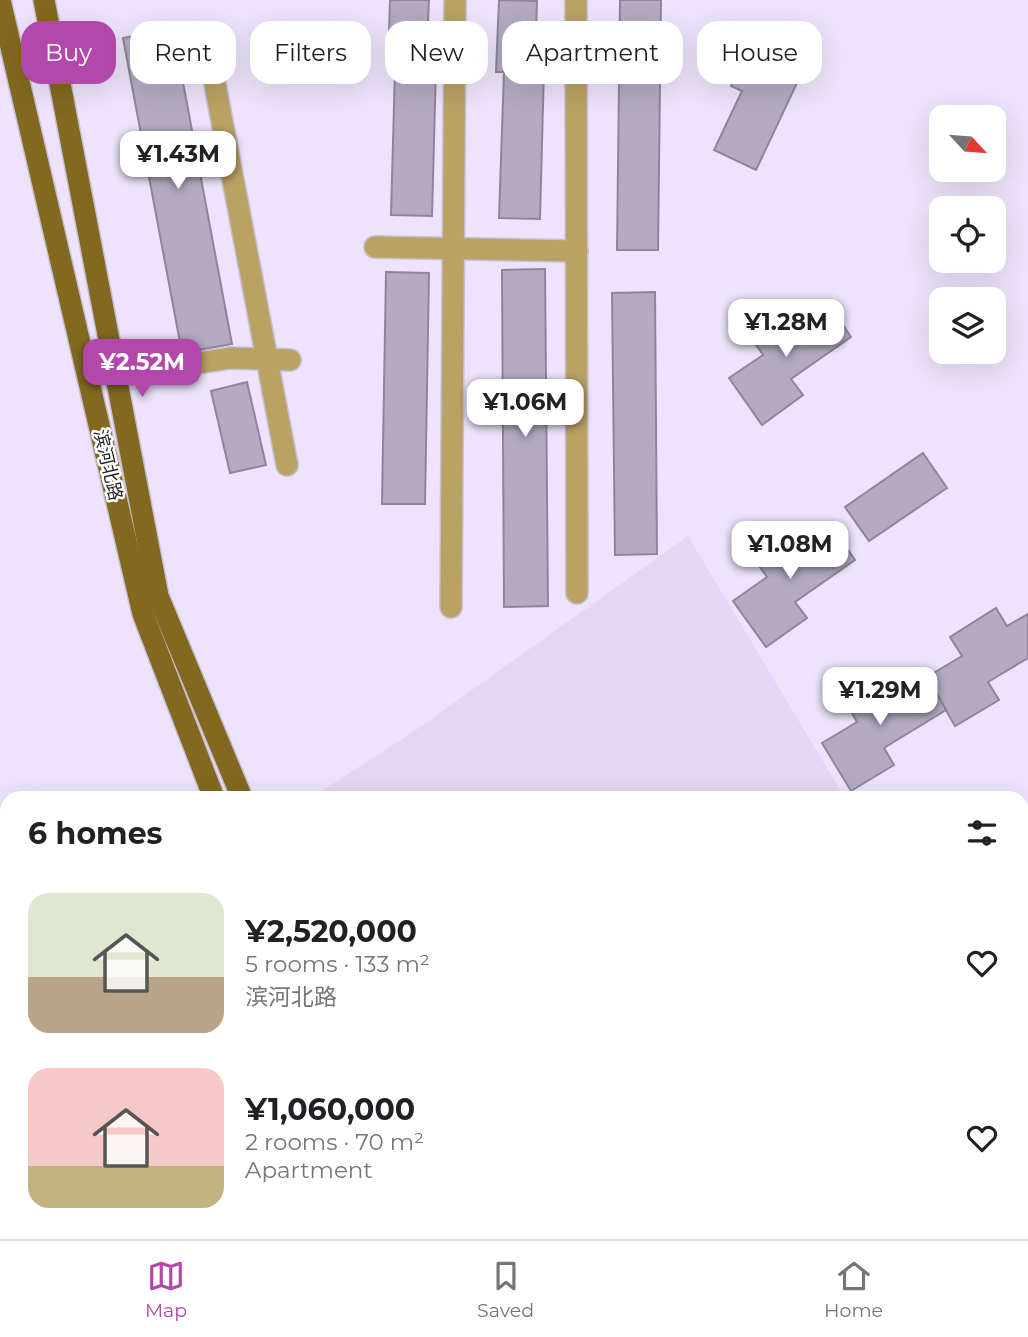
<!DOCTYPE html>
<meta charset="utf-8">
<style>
:root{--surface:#fff;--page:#f6f6f6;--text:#202124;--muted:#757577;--line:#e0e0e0;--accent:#b248aa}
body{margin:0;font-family:Montserrat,"Noto Sans SC",sans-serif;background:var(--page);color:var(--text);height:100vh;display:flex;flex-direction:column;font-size:26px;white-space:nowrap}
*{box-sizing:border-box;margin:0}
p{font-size:23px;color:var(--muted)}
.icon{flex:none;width:38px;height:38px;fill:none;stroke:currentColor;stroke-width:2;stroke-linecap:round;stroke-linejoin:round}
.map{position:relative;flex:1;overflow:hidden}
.side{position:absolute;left:0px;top:791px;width:1029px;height:448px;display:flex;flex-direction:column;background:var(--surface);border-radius:21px 21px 0 0;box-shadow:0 7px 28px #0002}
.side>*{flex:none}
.hud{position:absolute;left:21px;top:21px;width:987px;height:63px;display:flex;gap:14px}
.needle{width:46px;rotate:116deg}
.fabs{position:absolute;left:929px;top:105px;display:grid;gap:14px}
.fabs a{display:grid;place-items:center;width:77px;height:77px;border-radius:14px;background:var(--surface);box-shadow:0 7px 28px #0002;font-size:35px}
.price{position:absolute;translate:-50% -60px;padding:0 16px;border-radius:14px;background:#fff;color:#222;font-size:23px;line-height:46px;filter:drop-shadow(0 2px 4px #0008)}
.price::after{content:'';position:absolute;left:50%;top:42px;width:21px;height:16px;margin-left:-10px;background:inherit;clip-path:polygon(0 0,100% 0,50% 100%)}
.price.on{background:var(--accent);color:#fff}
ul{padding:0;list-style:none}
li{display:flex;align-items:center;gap:21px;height:175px;padding:0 28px}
li span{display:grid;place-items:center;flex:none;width:196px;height:140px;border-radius:21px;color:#555}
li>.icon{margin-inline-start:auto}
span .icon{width:84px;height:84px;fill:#fffc;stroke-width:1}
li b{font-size:30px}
h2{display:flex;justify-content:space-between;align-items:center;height:84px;padding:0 28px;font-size:30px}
.tag{padding:0 24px;border-radius:21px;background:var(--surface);box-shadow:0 7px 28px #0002;font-size:24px;line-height:63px}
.tag.on{background:var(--accent);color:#fff}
.menu{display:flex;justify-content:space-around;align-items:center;height:98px;border-top:2px solid var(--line);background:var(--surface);font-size:19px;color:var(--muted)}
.menu a{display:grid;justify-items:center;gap:4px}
.menu .on{color:var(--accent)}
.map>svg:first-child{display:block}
.built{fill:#e4d6f6}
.water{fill:#1eb0da}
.building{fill:#b4abc3;stroke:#8e859c;stroke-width:2}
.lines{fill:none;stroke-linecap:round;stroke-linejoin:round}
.minor-casing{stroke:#c8bfd5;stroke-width:24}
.major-casing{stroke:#c8bfd5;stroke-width:24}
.minor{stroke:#baa265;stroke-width:21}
.major{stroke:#82691f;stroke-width:21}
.labels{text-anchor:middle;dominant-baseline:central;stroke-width:5;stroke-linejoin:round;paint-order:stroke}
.street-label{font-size:18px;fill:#201c25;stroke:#fff}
</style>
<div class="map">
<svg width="1028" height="1239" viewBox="0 0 1028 1239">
<rect width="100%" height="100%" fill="#ede3fc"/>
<!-- built -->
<g class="built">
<path d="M688 536 845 798H311L413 732Z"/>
<path d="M1022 1145 1028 1157V1239H511L507 1232H1022Z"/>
</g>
<!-- water -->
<path class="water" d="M0 1169 7 1180V1232H38L42 1239H0Z"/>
<!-- building -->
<g class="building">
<path d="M390 0H429L426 65 436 66 432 216 391 215 395 69H388Z"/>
<path d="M499 0 537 1 535 68H544L540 219 499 218 504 72H496Z"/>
<path d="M620 0H661L658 250H617Z"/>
<path d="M773 27 814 47 756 170 714 150 742 91 731 86 746 55 757 60Z"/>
<path d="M173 29 232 344 182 353 123 38Z"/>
<path d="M545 269 548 606 504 607 502 270Z"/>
<path d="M386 272 429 273 425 504H382Z"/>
<path d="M655 292 657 554 615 555 612 293Z"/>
<path d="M794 305 806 322 829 305 851 337 791 379 803 395 762 425 729 378 763 355 750 336Z"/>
<path d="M247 382 266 465 230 473 211 391Z"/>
<path d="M923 453 947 488 869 541 845 507Z"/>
<path d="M798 527 810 544 833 528 855 560 795 602 807 618 766 647 733 601 767 577 754 559Z"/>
<path d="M996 608 1007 626 1028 614V658L988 682 999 700 955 726 927 677 962 656 950 637Z"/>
<path d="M892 674 903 692 927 677 946 710 884 748 894 765 851 791 822 743 857 722 846 702Z"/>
</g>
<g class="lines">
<defs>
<g id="minor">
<path d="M576 0 577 593"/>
<path d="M214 79 287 465"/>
<path d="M375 247 577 251"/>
<path d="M116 376 230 358 290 360"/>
<path d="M451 607 455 0"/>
<path d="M0 837 7 848"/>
<path d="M232 1232 236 1239"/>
</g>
<g id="major">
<path d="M0 0 143 614 214 798"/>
<path d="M44 0 158 596 242 798"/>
<path d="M421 1232 425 1239"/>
<path d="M455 1232 459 1239"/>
</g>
</defs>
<!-- minor casing -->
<use href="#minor" class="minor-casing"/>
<!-- major casing -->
<use href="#major" class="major-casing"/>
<!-- minor -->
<use href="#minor" class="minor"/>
<!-- major -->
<use href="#major" class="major"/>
</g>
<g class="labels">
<!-- street labels -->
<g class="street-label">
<text transform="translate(108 465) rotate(77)">滨河北路</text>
</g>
</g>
</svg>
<div class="fabs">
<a><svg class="needle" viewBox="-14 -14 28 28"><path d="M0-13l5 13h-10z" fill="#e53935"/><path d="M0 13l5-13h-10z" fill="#757577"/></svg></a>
<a><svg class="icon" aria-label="locate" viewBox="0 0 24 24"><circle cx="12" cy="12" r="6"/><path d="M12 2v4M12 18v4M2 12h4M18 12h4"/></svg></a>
<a><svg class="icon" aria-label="layers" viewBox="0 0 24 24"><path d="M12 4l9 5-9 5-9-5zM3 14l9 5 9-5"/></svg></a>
</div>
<b class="price" style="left:178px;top:191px">¥1.43M</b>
<b class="price" style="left:786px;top:359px">¥1.28M</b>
<b class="price on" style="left:142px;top:399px">¥2.52M</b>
<b class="price" style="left:525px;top:439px">¥1.06M</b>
<b class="price" style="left:790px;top:581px">¥1.08M</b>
<b class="price" style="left:880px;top:727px">¥1.29M</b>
<div class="hud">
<a class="tag on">Buy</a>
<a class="tag">Rent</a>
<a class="tag">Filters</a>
<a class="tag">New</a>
<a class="tag">Apartment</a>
<a class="tag">House</a>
</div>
<section class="side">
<h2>6 homes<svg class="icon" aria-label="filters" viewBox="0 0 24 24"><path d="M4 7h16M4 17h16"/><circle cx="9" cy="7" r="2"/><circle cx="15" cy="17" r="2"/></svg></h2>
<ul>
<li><span style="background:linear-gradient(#dfe7d0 60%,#b9a48a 0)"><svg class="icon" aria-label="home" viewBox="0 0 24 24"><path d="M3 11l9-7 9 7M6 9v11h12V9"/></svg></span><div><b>¥2,520,000</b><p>5 rooms · 133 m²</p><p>滨河北路</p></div><svg class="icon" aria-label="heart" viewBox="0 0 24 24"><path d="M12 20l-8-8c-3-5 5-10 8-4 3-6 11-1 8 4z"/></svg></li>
<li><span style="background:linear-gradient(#f6c9c9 70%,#c2b280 0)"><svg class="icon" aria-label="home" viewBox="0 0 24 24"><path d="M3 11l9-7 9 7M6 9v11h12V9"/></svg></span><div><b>¥1,060,000</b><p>2 rooms · 70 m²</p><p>Apartment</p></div><svg class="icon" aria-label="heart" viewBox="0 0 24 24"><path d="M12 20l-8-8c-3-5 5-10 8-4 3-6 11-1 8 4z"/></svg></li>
</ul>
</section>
</div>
<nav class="menu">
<a class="on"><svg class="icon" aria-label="map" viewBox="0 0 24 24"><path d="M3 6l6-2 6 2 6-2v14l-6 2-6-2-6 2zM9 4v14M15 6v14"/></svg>Map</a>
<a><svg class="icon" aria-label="saved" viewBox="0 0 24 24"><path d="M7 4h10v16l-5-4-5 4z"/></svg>Saved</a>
<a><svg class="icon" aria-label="home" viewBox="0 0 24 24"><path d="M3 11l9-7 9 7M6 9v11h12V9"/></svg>Home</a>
</nav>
